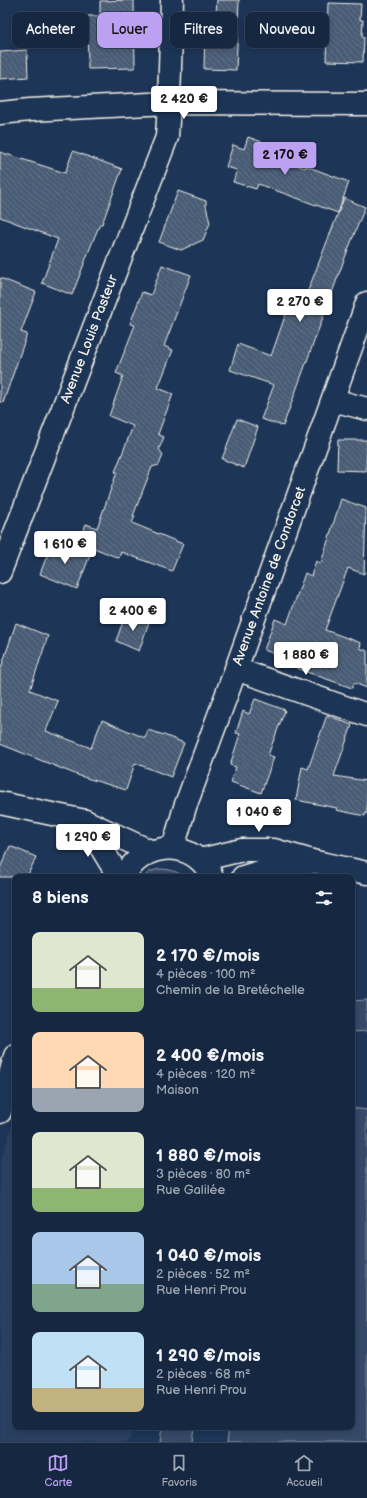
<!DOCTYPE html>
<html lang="fr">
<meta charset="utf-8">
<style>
:root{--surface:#162841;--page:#1f3048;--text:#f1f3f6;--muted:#9ea6b1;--line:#35445a;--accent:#bca0f2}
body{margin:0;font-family:"Balsamiq Sans",sans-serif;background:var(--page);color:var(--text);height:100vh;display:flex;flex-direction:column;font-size:15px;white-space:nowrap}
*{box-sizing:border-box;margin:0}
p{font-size:13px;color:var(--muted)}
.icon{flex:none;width:22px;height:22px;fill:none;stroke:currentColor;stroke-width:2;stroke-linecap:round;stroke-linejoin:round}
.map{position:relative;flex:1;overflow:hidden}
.details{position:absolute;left:12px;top:874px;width:343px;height:556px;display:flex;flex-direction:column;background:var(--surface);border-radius:8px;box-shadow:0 2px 6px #0003,0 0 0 1px var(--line)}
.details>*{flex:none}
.top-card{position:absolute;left:12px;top:12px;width:343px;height:36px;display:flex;gap:8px}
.price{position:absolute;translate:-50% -34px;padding:0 9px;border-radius:4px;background:#fff;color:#222;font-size:13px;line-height:26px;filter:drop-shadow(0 1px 2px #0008)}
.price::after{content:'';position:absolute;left:50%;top:24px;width:12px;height:9px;margin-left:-6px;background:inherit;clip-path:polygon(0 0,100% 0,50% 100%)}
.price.active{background:var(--accent);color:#111}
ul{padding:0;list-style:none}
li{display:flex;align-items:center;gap:12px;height:100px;padding:0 20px}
li span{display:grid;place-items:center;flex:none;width:112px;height:80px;border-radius:8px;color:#555}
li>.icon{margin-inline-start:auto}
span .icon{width:48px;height:48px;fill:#fffc;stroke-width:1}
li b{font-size:17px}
h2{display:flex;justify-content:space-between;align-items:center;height:48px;padding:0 20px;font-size:17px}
.tag{padding:0 14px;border-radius:8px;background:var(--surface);box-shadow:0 2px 6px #0003,0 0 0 1px var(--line);font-size:14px;line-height:36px}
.tag.active{background:var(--accent);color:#111}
.dock{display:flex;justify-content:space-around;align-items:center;height:56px;border-top:1px solid var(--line);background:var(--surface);font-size:11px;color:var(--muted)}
.dock a{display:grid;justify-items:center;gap:2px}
.dock .active{color:var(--accent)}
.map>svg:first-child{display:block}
.built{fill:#2a4060}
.grass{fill:#354a67;stroke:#949ea8}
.building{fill:url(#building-back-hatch);stroke:#f4f1e8}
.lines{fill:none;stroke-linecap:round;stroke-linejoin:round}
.minor-casing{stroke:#f4f1e8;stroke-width:25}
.minor{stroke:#1d3557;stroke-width:22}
.labels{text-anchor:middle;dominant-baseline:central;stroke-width:3.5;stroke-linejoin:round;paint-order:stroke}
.street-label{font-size:14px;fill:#f4f1e8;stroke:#1d3557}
</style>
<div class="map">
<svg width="367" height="1442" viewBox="0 0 367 1442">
<defs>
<pattern id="building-back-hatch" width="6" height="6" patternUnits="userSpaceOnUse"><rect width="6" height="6" fill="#485b74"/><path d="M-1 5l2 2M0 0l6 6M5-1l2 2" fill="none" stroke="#637388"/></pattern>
</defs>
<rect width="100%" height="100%" fill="#1d3557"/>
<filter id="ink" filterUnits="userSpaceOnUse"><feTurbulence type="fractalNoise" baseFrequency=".025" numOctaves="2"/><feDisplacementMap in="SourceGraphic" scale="8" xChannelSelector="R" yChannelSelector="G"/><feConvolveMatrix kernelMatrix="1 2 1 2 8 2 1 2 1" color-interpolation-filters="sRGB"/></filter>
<g filter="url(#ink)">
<!-- built -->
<path class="built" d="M15 1122V1427H135L128 1442H0V1164L11 1128Z"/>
<!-- grass -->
<g class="grass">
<path d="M159 869C169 869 176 871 185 877H144L149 872Z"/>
<path d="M367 1000V1031L352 1032V1001Z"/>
<path d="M352 1108 367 1110V1442H227L229 1427H352Z"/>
<path d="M162 1427H194L192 1442H160Z"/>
</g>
<!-- building -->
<g class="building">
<path d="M134 0 135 68 88 69 87 16H100V1Z"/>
<path d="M217 0H239L236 70 204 69 205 26H206L207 14 216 13Z"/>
<path d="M328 3 361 4 360 20H363L362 37H364L363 62 326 61Z"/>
<path d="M27 50 28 77 0 79V52Z"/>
<path d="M248 137 271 145 268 154 305 168 306 166 349 182 338 213 258 184 256 189 233 182 237 170 226 167 233 145 244 149Z"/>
<path d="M73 151 122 169 102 224H100L94 238 72 295 42 283 58 239 0 217V152L65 173Z"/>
<path d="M178 191 206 201V206L210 223 203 240 181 250 159 242Z"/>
<path d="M344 198 365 207 344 260 283 426 261 419 274 385 230 370 238 344 271 356 290 302 302 306Z"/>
<path d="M162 265 191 275 164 346 173 350 158 388 173 394 158 434 164 437 159 449 163 455 159 465 152 467 133 516H135L132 523 183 544 172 571 121 552 119 558 79 542 86 524 97 528 117 472H115L133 426 109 416 123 376 116 373 135 325 130 324 142 292 151 295Z"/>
<path d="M0 278 36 292 21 332 27 334 3 403 0 402Z"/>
<path d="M237 419 258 427 244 468 222 459Z"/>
<path d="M338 440H367L366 471 337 470Z"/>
<path d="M341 499 366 508 364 574 348 568 325 630 361 643 360 648 367 651V688L354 683 352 688 307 672 277 660 278 655 264 650 275 619 287 624 305 573 311 576 316 561 321 563Z"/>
<path d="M52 542 90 555 77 589 40 574Z"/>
<path d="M126 613 149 622 139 651 116 641Z"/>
<path d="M16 623 48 636 30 690 58 701 46 731 91 748 102 720 145 738 148 730 164 735 184 743 171 777 135 763 126 790 80 776 0 744V671Z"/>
<path d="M255 699 285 710 268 755 274 757 261 793 231 782 236 767 230 765 240 734 236 733 243 711 249 714Z"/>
<path d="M327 715 352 725 334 776 367 781V813H365V816L336 810 337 808 296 800 302 767 308 769Z"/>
<path d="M10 846 36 857 27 877H0V868Z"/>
</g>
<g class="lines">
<defs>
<g id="minor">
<path d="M0 113 30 110 169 103 367 104"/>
<path d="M333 400 367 409"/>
<path d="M0 572 167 137 169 103 172 0"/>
<path d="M236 669 367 715"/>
<path d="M0 803 85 821 150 851"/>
<path d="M85 821 119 877"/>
<path d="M173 848 185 807 236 669 367 303"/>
<path d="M200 860 242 850H274L316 862 367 873"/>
<path d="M124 877C143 840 194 838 212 877"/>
<path d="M243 877 273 868 309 863"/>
<path d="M0 1112 15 1056"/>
</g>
</defs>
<!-- minor casing -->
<use href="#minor" class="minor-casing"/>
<!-- minor -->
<use href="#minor" class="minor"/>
</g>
</g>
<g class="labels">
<!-- street labels -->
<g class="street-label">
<text transform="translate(89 339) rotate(-69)">Avenue Louis Pasteur</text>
<text transform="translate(269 576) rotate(-70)">Avenue Antoine de Condorcet</text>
</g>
</g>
</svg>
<b class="price" style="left:184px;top:120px">2 420 €</b>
<b class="price active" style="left:285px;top:176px">2 170 €</b>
<b class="price" style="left:300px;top:323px">2 270 €</b>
<b class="price" style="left:65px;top:565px">1 610 €</b>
<b class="price" style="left:133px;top:632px">2 400 €</b>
<b class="price" style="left:306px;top:676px">1 880 €</b>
<b class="price" style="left:259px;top:833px">1 040 €</b>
<b class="price" style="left:88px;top:858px">1 290 €</b>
<div class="top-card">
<a class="tag">Acheter</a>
<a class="tag active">Louer</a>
<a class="tag">Filtres</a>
<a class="tag">Nouveau</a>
</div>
<section class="details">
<h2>8 biens<svg class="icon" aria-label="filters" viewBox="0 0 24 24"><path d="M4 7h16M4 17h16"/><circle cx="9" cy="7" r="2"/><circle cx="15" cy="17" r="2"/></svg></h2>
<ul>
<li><span style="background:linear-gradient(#dfe7d0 70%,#8fb573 0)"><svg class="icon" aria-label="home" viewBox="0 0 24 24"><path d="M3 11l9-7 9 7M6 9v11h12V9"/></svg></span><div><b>2 170 €/mois</b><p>4 pièces · 100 m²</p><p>Chemin de la Bretéchelle</p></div></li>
<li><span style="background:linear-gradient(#ffd9b3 70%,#9aa5b1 0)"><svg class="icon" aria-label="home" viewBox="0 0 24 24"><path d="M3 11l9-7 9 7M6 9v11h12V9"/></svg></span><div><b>2 400 €/mois</b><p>4 pièces · 120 m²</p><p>Maison</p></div></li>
<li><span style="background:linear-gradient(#dfe7d0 70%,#8fb573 0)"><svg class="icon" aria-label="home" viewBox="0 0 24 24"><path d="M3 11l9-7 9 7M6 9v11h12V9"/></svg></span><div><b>1 880 €/mois</b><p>3 pièces · 80 m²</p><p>Rue Galilée</p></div></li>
<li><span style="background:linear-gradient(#a9c7e8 65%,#7fa58c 0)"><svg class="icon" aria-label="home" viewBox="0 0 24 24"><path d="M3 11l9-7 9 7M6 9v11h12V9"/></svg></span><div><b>1 040 €/mois</b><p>2 pièces · 52 m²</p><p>Rue Henri Prou</p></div></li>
<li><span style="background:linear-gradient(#bfe0f5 70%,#c2b280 0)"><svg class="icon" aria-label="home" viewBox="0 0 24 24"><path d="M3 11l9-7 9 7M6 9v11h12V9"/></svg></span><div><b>1 290 €/mois</b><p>2 pièces · 68 m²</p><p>Rue Henri Prou</p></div></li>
</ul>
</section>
</div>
<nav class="dock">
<a class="active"><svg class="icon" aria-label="map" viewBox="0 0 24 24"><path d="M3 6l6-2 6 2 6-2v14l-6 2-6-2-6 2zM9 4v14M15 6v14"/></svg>Carte</a>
<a><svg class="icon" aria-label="saved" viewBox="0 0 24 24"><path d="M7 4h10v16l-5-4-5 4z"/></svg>Favoris</a>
<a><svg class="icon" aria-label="home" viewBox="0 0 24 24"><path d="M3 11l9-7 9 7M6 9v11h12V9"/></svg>Accueil</a>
</nav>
